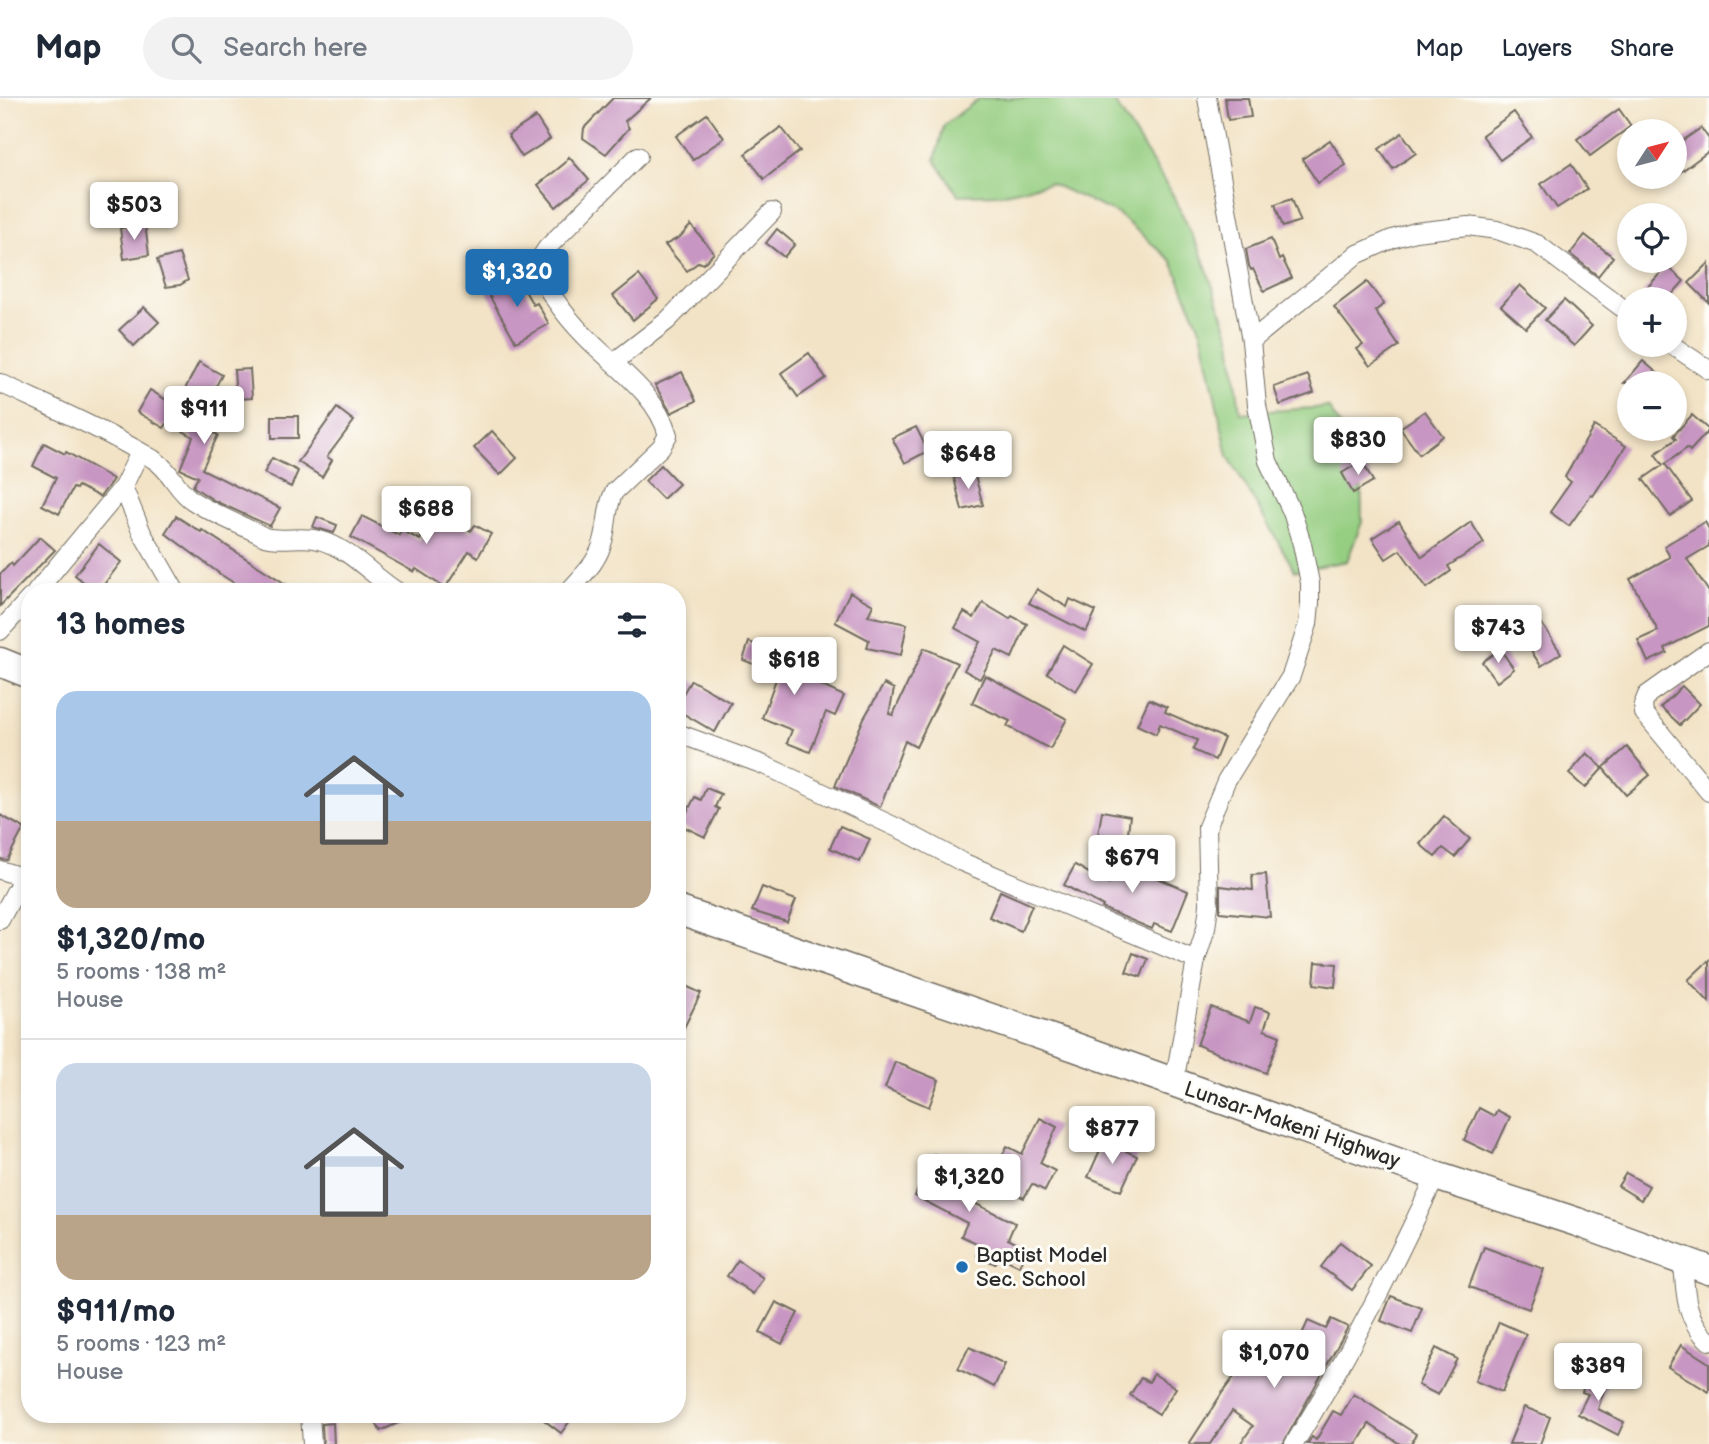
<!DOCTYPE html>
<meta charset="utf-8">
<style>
:root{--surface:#fff;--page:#f2f2f3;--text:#1f2937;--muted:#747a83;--line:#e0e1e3;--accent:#1f6fb2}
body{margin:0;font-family:"Balsamiq Sans",sans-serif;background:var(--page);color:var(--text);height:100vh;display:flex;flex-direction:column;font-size:26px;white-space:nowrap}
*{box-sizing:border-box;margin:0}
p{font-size:23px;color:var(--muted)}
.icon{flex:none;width:38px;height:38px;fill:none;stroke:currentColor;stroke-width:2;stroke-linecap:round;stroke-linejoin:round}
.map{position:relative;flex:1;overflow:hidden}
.details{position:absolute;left:21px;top:485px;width:665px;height:840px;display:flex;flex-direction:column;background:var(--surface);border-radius:28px;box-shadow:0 4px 10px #0003}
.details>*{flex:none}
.needle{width:46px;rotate:54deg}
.fabs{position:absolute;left:1617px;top:21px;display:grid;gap:14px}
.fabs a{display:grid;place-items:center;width:70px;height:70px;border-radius:50%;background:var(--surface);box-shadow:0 4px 10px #0003;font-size:35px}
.price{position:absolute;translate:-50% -60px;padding:0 16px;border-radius:7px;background:#fff;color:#222;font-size:23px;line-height:46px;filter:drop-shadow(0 2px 4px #0008)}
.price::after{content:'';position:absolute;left:50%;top:42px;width:21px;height:16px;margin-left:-10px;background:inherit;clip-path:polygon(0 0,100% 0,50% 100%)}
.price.current{background:var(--accent);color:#fff}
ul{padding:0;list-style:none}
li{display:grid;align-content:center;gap:14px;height:371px;padding:0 35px}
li+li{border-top:2px solid var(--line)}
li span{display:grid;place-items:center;height:217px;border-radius:21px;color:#555}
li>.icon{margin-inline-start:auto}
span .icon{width:126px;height:126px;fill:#fffc;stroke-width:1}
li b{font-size:30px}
h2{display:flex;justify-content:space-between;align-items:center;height:84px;padding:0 35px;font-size:30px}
header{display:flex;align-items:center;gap:42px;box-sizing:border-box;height:98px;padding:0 35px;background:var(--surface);border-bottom:2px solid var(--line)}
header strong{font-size:33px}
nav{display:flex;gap:38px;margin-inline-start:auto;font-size:24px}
.search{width:490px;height:63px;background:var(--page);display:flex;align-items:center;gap:18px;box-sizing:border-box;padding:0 24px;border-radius:38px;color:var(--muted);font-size:26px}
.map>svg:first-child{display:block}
.green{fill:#95ce81;stroke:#607c56;stroke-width:2}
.building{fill:#c896c2}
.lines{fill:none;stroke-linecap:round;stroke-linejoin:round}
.minor-casing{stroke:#716b61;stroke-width:20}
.primary-casing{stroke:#716b61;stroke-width:31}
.minor{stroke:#fff;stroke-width:18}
.primary{stroke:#fff;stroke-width:28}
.poi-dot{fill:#1f6fb2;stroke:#fdfcf7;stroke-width:2.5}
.labels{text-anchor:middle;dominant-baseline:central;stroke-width:6;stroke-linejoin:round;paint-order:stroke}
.street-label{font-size:21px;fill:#2b2b2b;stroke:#fdfcf7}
.poi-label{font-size:21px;fill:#2b2b2b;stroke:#fdfcf7;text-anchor:start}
</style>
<header>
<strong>Map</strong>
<div class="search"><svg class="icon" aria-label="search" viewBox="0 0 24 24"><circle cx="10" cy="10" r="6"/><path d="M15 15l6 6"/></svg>Search here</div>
<nav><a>Map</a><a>Layers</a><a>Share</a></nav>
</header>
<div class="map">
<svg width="1709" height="1346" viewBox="0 0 1709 1346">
<rect width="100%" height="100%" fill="#fdfcf7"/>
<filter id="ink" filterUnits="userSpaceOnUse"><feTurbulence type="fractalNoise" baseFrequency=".0143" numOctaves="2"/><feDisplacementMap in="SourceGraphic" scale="14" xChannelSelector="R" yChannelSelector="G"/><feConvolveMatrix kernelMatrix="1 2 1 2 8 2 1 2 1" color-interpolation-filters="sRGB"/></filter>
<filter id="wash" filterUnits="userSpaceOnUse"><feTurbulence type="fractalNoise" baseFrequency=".00686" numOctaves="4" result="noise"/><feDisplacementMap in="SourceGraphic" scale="28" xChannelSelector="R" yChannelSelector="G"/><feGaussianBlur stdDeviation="1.57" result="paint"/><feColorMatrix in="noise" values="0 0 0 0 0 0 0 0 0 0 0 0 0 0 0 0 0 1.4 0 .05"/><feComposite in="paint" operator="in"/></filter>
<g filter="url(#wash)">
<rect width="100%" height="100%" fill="#f2e3c6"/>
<!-- green -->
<path class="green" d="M980 0H1112L1173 97 1203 160 1231 242 1240 315 1328 309 1361 361 1362 424 1347 463 1295 473 1228 358 1201 233 1172 163 1118 116 1050 85 1000 96 958 97 935 62 944 27Z"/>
<g id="blocks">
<!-- building -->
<g class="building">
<path d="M613 0H651L625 23 629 30 606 56 583 40 584 30Z"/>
<path d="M1225 0H1248L1251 19 1228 22Z"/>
<path d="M1619 11 1631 28 1590 58 1577 41Z"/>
<path d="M1514 14 1532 39 1500 62 1482 37Z"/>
<path d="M707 16 724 40 693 62 676 38Z"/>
<path d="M536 19 550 41 522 59 508 37Z"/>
<path d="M781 29 800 53 764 81 745 56Z"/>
<path d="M1701 30 1709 41V53L1675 78V48Z"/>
<path d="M1402 35 1416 55 1393 71 1379 51Z"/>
<path d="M1330 42 1346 67 1318 85 1302 61Z"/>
<path d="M569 59 589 82 556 109 538 87 565 65Z"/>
<path d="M1571 66 1587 91 1557 110 1541 86Z"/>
<path d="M1292 100 1300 123 1283 129 1275 106Z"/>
<path d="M145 126 149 157 124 161 120 130Z"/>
<path d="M691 127 714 155 703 166 699 164 687 173 665 147 680 139Z"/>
<path d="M777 131 795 146 784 159 766 145Z"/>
<path d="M1585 137 1613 159 1598 178 1570 156Z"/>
<path d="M1271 141 1279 162 1282 160 1292 180 1264 193 1253 171 1251 172 1249 168 1246 151Z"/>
<path d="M179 156 188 182 180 187 166 189 157 162Z"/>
<path d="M1709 165V205L1689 185Z"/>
<path d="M1667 168 1684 183 1668 201H1651L1643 194Z"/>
<path d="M516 177 533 207 537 205 549 226 516 244 487 194Z"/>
<path d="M639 177 658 201 633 222 613 198Z"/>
<path d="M1367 184 1384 206 1375 213 1399 248 1370 268 1357 251 1363 247 1334 209Z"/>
<path d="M1520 187 1545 210 1526 230 1501 208Z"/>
<path d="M1564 202 1592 228 1574 248 1545 222Z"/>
<path d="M144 209 159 224 134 248 119 232Z"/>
<path d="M809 255 826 280 798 299 781 275Z"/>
<path d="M1643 263 1669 285H1624Z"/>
<path d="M199 264 222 277 210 299 201 294 185 321 218 337 202 371 280 410 270 428 215 403 195 390 193 388 198 379 180 371 193 339 168 324 164 330 137 314 150 292 171 305 177 296 181 299Z"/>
<path d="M250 271 252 300 236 301 234 272Z"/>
<path d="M682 274 696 303 671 315 655 287Z"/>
<path d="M1308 277 1314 295 1280 307 1274 289Z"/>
<path d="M337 310 354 323 327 359 332 362 322 379 298 364Z"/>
<path d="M1425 313 1443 338 1419 356 1400 330Z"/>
<path d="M1692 317 1709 332 1690 353 1687 350 1665 366 1692 403 1670 418 1643 381 1663 367 1655 356 1676 341 1673 338Z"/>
<rect x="272" y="318" width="26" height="22"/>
<path d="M1594 328 1626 348 1593 398 1591 397 1569 428 1550 414 1571 384 1565 379Z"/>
<path d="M916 329 928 353 905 365 892 340Z"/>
<path d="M492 333 517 360 500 377 474 350Z"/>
<path d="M44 345 65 356 66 354 113 381 109 387 100 399 78 388 76 391 73 390 59 416 42 407 56 380 33 368Z"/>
<path d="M272 360 298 373 291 389 264 375Z"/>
<path d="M1362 363 1373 383 1353 395 1342 375Z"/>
<path d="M661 367 679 386 663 401 645 383Z"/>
<path d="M974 374 983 407 962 412 954 380Z"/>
<path d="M436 413 471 433 475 427 491 436 478 459 469 453 445 490 416 471 414 474 351 439 362 418 399 437 401 432 420 442Z"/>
<path d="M176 418 201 434 202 432 298 494H248L220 476 165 435Z"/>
<path d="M317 419 337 427 334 435 313 429Z"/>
<path d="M1399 423 1422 459 1471 424 1484 445 1448 468 1451 473 1427 490 1400 452 1386 461 1372 440Z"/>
<path d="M1705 424 1709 431V448L1687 461 1709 494V528L1665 550 1667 555 1648 564 1638 542 1658 533 1630 481 1670 459 1664 448Z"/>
<path d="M40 439 55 452 0 508V476L11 465 13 468Z"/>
<path d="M99 446 121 464 98 494H96L75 477Z"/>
<path d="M1037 491 1067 509 1070 501 1096 513 1086 534 1029 505Z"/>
<path d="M850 494 873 507 868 518 907 526 901 557 867 550 869 542 835 524Z"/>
<path d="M983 505 1010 521 1012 518 1027 526 1012 560 996 552 980 581 964 572 980 544 955 530 964 514 974 520Z"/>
<path d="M1542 526 1561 555 1541 568 1522 539Z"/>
<path d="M749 544 803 564 798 577 844 598 835 618 826 614 810 654 787 645 792 632 762 620 776 581 762 576 764 570 743 562Z"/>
<path d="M1063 547 1093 566 1076 593 1047 575Z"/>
<path d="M924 550 957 565 916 649 905 643 880 709 835 688 864 620 884 586 894 591 889 616 893 617Z"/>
<path d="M1500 551 1514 571 1497 584 1482 564Z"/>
<path d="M985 577 1067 621 1050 651 1007 628 1010 623 972 605Z"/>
<path d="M691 582 731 605 715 634 677 612V606Z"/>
<path d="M1682 588 1700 606 1680 627 1661 609Z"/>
<path d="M1149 601 1167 609 1165 614 1224 640 1215 662 1193 652 1197 642 1160 626 1156 636 1137 627Z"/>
<path d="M1627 649 1650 677 1626 697 1603 670Z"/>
<path d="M1587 655 1603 670 1585 690 1569 676Z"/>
<path d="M706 690 721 696 715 709 719 711 705 739 680 727 695 699 701 702Z"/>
<path d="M1102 713 1130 718 1127 742 1098 737Z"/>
<path d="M0 717 24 730 7 762 0 761Z"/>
<path d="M1444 718 1470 741 1455 759 1443 750 1435 759 1420 746Z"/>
<path d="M840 728 870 741 860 764 830 750Z"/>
<path d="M1118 763 1188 793 1172 833 1154 826 1152 831 1102 810 1103 808 1064 787 1075 767 1108 786Z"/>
<path d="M1266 776 1270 819 1220 814V788L1253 792 1252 777Z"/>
<path d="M762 789 796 802 787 824 752 813Z"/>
<path d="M1000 793 1032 807 1021 833 989 819Z"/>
<path d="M1133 855 1148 861 1141 879 1126 874Z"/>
<path d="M1709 862V904L1688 882Z"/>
<path d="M1316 864 1337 866 1335 889 1314 886Z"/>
<path d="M677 884 701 895 677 944Z"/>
<path d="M1211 909 1250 924 1255 909 1270 914 1264 932 1280 938 1266 975 1197 947Z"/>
<path d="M895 964 939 982 929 1009 885 990Z"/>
<path d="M1479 1010 1494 1018 1497 1012 1510 1019 1493 1056 1464 1042Z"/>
<path d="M1040 1020 1057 1029 1040 1065 1055 1073 1045 1093 1032 1086 1024 1100 1005 1091 1012 1078 996 1070 1007 1048 1022 1056Z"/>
<path d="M1104 1043 1137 1058 1121 1093 1088 1079Z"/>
<path d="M934 1056 955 1066 949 1078 966 1086 960 1098 1015 1125 1008 1141 1027 1151 1019 1168 999 1158 995 1166 976 1157 981 1147 961 1138 967 1125 915 1098Z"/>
<path d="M1626 1075 1649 1088 1641 1102 1618 1088Z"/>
<path d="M1340 1144 1371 1168 1352 1192 1321 1169Z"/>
<path d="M1484 1149 1544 1171 1529 1211 1469 1189Z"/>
<path d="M738 1162 763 1180 753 1196 727 1178Z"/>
<path d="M1391 1198 1422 1210 1412 1235 1381 1223Z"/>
<path d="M776 1204 798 1215 782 1246 760 1234Z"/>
<path d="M1331 1221 1348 1229 1283 1346H1240L1253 1328 1232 1313 1210 1346H1189L1222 1295 1254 1252 1285 1276 1303 1244 1299 1243 1308 1223 1326 1231Z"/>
<path d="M1499 1224 1526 1236 1502 1294 1475 1283Z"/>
<path d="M1681 1247 1709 1265V1294L1668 1269Z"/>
<path d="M969 1249 1005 1266 994 1289 958 1271Z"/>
<path d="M1436 1250 1457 1261 1438 1297 1418 1287Z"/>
<path d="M1589 1271 1609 1277 1598 1311 1624 1324 1618 1337 1578 1316 1588 1296 1582 1294Z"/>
<path d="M1154 1276 1176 1290 1159 1316 1130 1297 1141 1280 1149 1284Z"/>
<path d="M1354 1296 1416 1336 1411 1346H1400L1369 1326 1357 1346H1307L1312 1339 1316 1342 1333 1313 1341 1317Z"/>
<path d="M1524 1309 1550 1319 1540 1346H1509Z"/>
<path d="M372 1316H419L380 1333Z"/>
<path d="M536 1316H575L561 1335Z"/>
<path d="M333 1325 334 1346H323L322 1326Z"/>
</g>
</g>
</g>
<g filter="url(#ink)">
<use href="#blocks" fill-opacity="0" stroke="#716b61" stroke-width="2"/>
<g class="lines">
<defs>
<g id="minor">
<path d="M1251 243 1356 157 1392 141 1415 134 1468 128 1497 132 1537 146 1629 215"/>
<path d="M1672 247 1709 272"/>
<path d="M614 264 667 223 772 114"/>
<path d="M0 285C51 309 104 332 153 361 172 373 176 392 193 403 215 417 241 427 265 439 283 444 301 437 319 442 350 450 372 478 398 494"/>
<path d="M140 354 123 389 142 435 176 494"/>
<path d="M36 494 123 389"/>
<path d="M568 494C582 478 598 464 603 443 608 427 606 409 614 394L661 349 668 337C657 298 621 273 593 246 572 226 551 199 538 173L539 162 547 150 638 58"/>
<path d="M0 533 30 500"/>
<path d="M1709 553 1647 597 1643 607 1644 615 1709 694"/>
<path d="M677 635 764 667 904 733 962 764 1196 862"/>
<path d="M0 772 22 779"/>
<path d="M0 822 30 766"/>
<path d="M1174 985 1196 862 1206 830 1209 807 1207 729 1226 683 1291 578 1308 526 1310 505V485L1302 446 1292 414 1268 363 1257 307 1251 243 1207 0"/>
<path d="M1683 1163C1685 1193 1685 1222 1709 1243"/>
<path d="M310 1316 312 1346"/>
<path d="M1294 1346C1348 1260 1393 1169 1436 1078"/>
</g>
<g id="primary">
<path d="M0 564 30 576"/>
<path d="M677 812 1075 949 1436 1078 1577 1124 1709 1172"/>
</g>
</defs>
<!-- minor casing -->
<use href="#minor" class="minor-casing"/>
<!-- primary casing -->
<use href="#primary" class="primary-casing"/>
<!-- minor -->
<use href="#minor" class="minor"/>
<!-- primary -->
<use href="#primary" class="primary"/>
</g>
</g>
<!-- markers -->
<circle class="poi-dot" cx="962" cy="1169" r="7"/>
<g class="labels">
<!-- street labels -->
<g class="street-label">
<text transform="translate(1292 1027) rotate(19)">Lunsar-Makeni Highway</text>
</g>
<!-- poi labels -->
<g class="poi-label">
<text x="976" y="1157">Baptist Model<tspan x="976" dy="24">Sec. School</tspan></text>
</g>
</g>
</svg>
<div class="fabs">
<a><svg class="needle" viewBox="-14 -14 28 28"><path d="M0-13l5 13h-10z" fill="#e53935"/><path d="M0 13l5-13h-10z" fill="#747a83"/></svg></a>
<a><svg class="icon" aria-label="locate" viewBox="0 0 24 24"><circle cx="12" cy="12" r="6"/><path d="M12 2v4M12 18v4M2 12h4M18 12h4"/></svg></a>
<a>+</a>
<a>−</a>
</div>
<b class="price" style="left:134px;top:144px">$503</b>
<b class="price current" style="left:517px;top:211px">$1,320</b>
<b class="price" style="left:204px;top:348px">$911</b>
<b class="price" style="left:1358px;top:379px">$830</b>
<b class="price" style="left:968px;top:393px">$648</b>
<b class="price" style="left:426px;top:448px">$688</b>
<b class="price" style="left:1498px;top:567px">$743</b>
<b class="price" style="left:794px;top:599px">$618</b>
<b class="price" style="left:1132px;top:797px">$679</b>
<b class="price" style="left:1112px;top:1068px">$877</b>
<b class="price" style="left:969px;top:1116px">$1,320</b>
<b class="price" style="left:1274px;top:1292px">$1,070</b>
<b class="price" style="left:1598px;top:1305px">$389</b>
<section class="details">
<h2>13 homes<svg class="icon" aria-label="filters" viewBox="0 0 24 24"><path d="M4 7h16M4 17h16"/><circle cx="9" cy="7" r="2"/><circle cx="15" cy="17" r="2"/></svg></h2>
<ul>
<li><span style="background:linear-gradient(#a9c7e8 60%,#b9a48a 0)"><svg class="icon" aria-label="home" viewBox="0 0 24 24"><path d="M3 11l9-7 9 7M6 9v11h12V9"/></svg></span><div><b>$1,320/mo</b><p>5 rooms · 138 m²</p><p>House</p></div></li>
<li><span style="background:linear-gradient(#c9d6e8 70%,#b9a48a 0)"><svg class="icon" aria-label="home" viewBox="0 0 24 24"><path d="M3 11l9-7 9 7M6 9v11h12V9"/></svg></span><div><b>$911/mo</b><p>5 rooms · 123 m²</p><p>House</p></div></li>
</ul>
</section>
</div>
